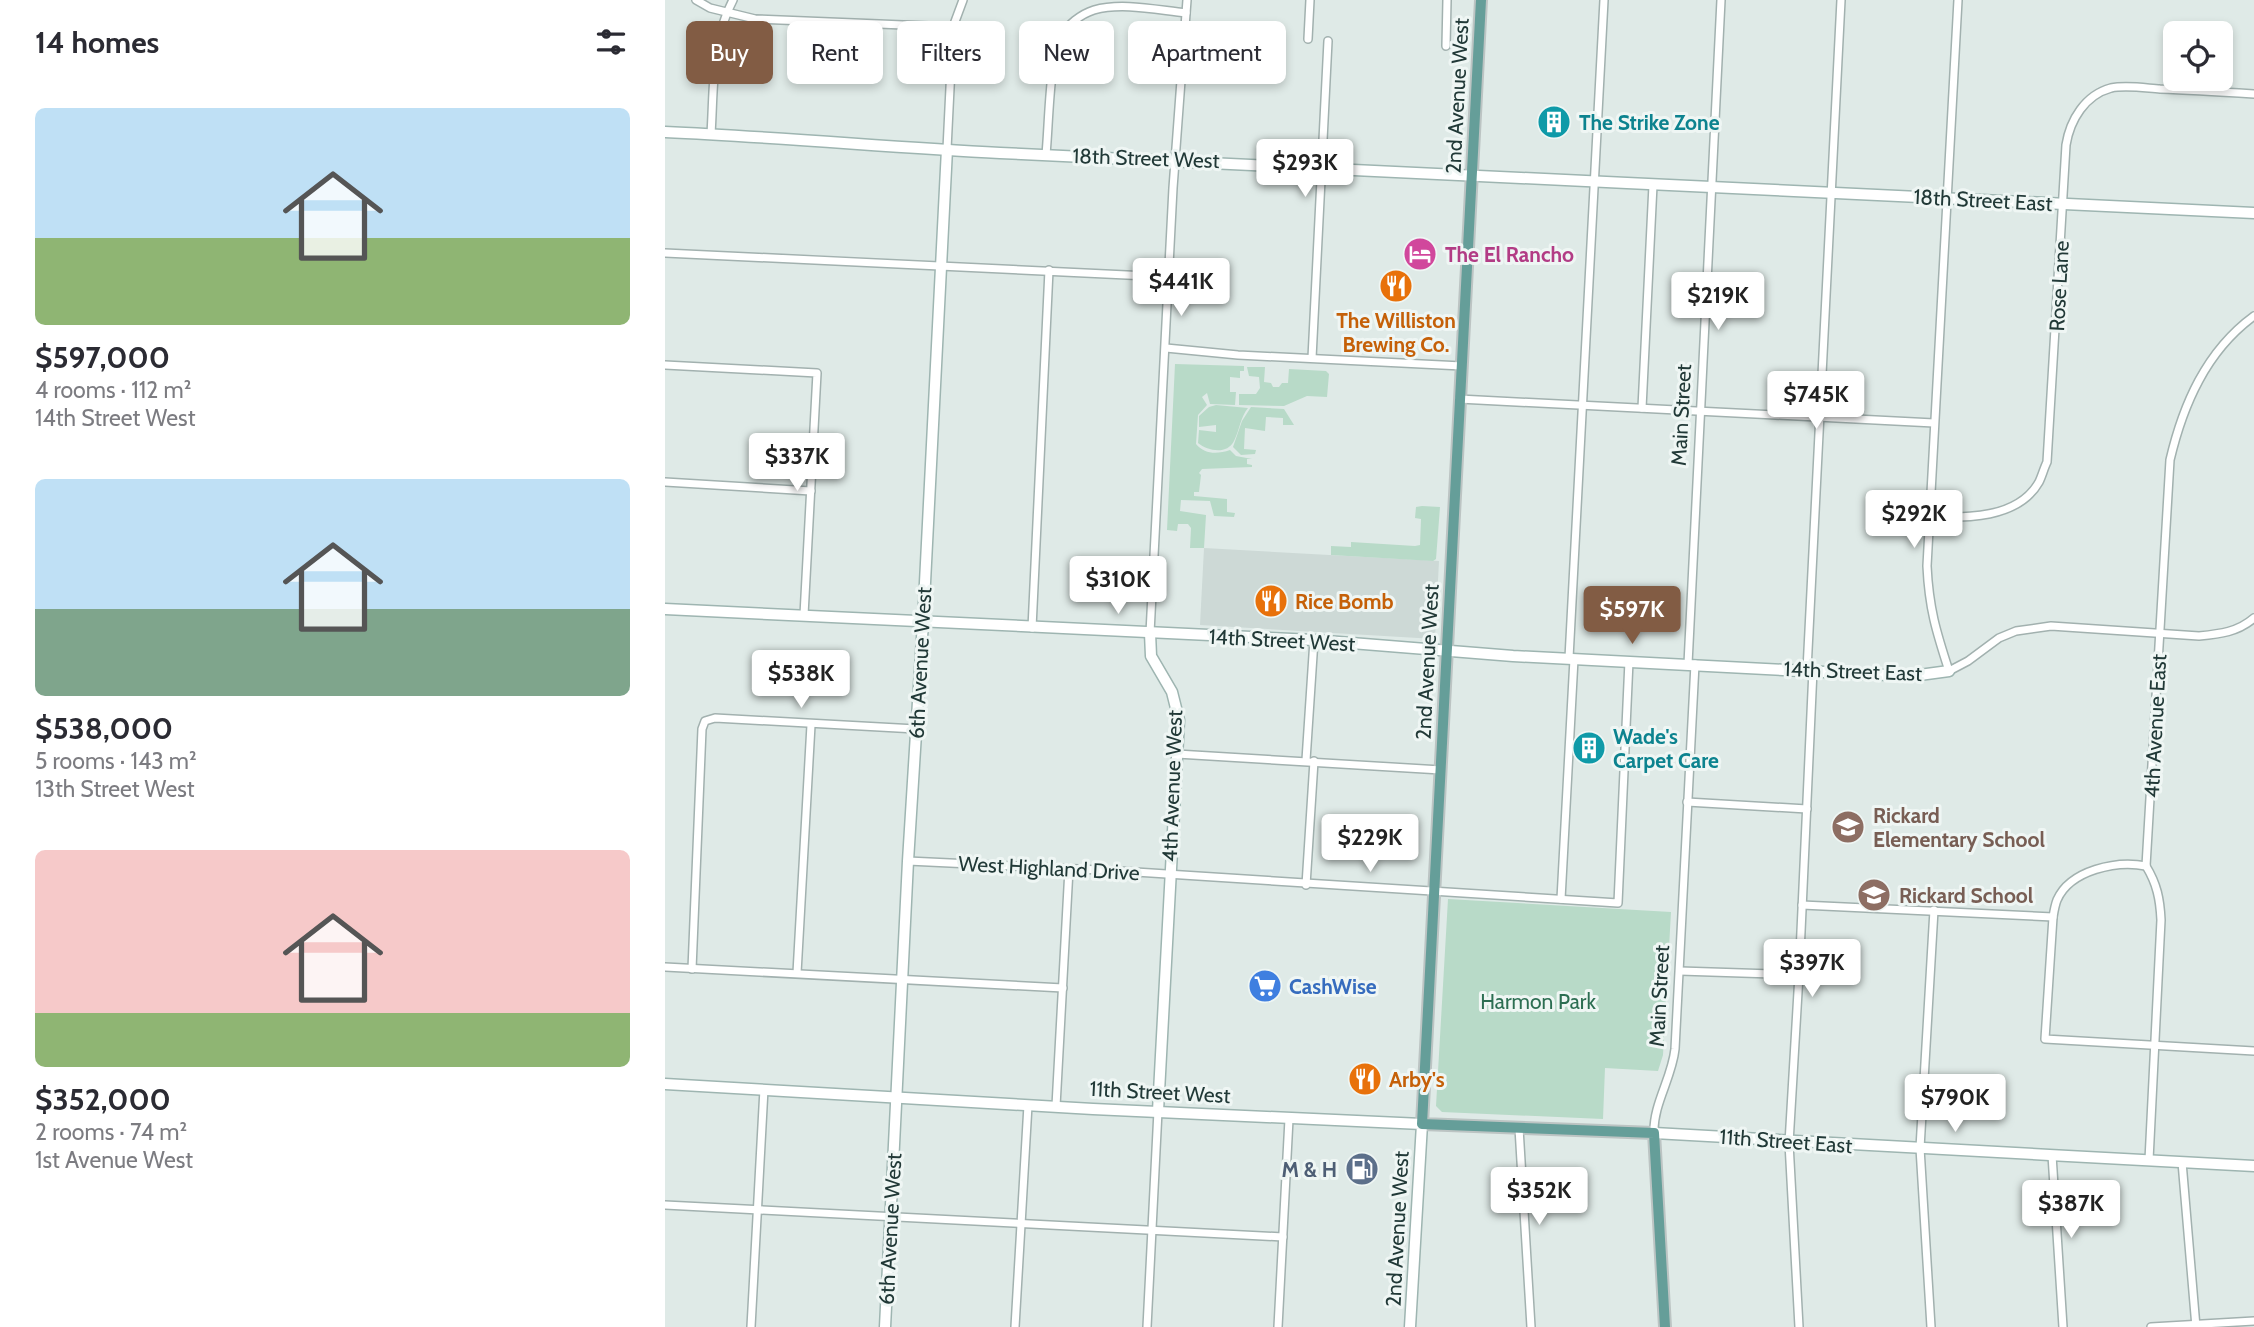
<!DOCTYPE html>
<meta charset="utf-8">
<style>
:root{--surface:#fff;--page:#f2f2f3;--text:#2b2b33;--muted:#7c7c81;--accent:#825c44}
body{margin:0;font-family:Cabin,sans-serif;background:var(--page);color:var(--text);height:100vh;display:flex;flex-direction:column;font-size:26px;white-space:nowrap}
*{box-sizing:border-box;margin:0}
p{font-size:23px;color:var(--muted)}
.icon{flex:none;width:38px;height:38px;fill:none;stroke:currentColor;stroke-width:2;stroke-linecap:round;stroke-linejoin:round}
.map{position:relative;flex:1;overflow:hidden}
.panel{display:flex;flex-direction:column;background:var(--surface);width:665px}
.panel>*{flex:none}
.top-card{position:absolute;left:21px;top:21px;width:665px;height:63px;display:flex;gap:14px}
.fabs{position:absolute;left:1498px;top:21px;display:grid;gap:14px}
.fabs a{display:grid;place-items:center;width:70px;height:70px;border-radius:10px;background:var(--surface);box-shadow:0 4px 10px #0003;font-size:35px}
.price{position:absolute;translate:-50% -60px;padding:0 16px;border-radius:7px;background:#fff;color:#222;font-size:23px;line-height:46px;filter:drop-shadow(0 2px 4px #0008)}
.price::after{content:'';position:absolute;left:50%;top:42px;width:21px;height:16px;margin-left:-10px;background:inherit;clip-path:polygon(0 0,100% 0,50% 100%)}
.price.selected{background:var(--accent);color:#fff}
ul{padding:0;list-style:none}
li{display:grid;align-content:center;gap:14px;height:371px;padding:0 35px}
li span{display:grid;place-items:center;height:217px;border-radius:10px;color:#555}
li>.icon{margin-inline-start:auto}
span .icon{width:126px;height:126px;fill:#fffc;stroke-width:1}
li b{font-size:30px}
h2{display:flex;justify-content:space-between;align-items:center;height:84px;padding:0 35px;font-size:30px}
.tag{padding:0 24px;border-radius:10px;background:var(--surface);box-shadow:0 4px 10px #0003;font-size:24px;line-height:63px}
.tag.selected{background:var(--accent);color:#fff}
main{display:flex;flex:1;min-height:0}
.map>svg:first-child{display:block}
.built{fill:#cdd9d6}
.green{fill:#b8dac8}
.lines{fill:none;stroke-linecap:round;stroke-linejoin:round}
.street-casing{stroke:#a2b1af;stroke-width:10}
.secondary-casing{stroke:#9eb5b1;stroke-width:13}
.primary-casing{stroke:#bcc4c3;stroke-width:14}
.street{stroke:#fff;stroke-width:7}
.secondary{stroke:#fff;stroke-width:10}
.primary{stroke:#659e99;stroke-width:10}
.labels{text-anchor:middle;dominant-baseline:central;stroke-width:6;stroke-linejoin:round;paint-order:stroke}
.street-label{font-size:21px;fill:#213937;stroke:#eff6f4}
.culture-label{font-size:21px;font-weight:bold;fill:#0d838f;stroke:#eff6f4;text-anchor:start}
.hotel-label{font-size:21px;font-weight:bold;fill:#b23c85;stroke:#eff6f4;text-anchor:start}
.food-label{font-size:21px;font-weight:bold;fill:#c56008;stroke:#eff6f4;text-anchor:start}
.education-label{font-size:21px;font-weight:bold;fill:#785e54;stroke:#eff6f4;text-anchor:start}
.shop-label{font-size:21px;font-weight:bold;fill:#366cbe;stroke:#eff6f4;text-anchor:start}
.park-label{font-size:21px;fill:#2c6e52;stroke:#eff6f4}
.service-label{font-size:21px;font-weight:bold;fill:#4e5e75;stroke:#eff6f4;text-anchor:end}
</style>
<main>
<section class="panel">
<h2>14 homes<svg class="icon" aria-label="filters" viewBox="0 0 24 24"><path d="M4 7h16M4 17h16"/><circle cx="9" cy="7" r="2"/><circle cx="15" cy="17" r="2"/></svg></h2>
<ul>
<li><span style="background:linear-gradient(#bfe0f5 60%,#8fb573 0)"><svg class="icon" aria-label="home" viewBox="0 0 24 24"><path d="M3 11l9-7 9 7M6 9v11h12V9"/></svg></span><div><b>$597,000</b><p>4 rooms · 112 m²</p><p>14th Street West</p></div></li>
<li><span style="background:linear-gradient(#bfe0f5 60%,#7fa58c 0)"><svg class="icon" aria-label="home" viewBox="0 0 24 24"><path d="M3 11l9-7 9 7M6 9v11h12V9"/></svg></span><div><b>$538,000</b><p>5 rooms · 143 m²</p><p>13th Street West</p></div></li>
<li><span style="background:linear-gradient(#f6c9c9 75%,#8fb573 0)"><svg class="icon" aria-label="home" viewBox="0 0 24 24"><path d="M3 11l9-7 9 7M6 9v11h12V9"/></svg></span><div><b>$352,000</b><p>2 rooms · 74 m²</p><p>1st Avenue West</p></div></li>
</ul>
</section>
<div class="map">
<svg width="1589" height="1327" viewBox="0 0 1589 1327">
<rect width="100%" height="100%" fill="#dfeae7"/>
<!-- built -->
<path class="built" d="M539 548 774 561 770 639 535 625Z"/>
<!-- green -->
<g class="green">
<path d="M510 364 579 366V371H575V378L565 377V392H571L570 405 545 404 542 393 537 397 542 405 533 415 531 444C540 455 553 454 565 450L571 456 587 459H582V464L587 465V467L537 469 534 473 536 475 534 492H529V496L562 499V512L570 513 569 517 549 516 545 501 516 500 515 511 541 515 539 548H525L526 528 523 524H513L512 531 502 530Z"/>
<path d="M582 367H600L599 382 606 383 608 387H614L617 383H623L624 369 661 371 664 374 662 397 642 396 619 406 574 405V394H591L595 388 594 377 584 376Z"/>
<path d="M551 405 583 408C575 418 575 429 569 441 562 455 543 451 533 443L534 430 551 432V425L534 427V416L544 407Z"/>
<path d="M586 407 619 409 629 425H618V418L601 417 600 431 580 428 579 449 591 450 590 454 576 455 568 447 577 421Z"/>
<path d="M757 506 775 507 771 559 768 561 666 555V546L686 547V542L750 546 755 545 756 519 750 518 751 507Z"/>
<path d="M783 899 1006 912 998 1055 993 1071 940 1068 938 1119 777 1112 771 1106Z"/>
</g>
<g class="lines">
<defs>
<g id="street">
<path d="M31 0 45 8 90 19 288 27"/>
<path d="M1293 0 1262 566C1264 608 1271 631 1284 671L1303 661 1334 638 1351 631 1386 626 1534 636C1555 634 1573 632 1589 618"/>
<path d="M643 39 645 0"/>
<path d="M781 46 782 0"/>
<path d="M46 134C49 89 46 41 68 0"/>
<path d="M282 149 288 27 298 0"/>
<path d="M381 154C384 125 384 61 396 37 402 25 416 14 429 10 457 2 492 10 521 13"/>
<path d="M0 253 504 277"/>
<path d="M501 348 573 355 797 366"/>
<path d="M647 358 663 41"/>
<path d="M0 365 152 373 139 615"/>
<path d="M794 399 1269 423"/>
<path d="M977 408 988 185"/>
<path d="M0 482 146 491"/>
<path d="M1265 517C1300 518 1353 519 1374 482 1377 476 1379 468 1382 462L1401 145C1405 120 1420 95 1446 88 1461 85 1480 88 1495 89 1527 90 1558 92 1589 94"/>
<path d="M367 628 384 270"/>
<path d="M485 633 508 188 522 0"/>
<path d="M904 658 939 0"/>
<path d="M1023 664 1056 0"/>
<path d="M1142 670 1176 0"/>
<path d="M512 754 776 770"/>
<path d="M641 760 649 640"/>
<path d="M1022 802 1142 809"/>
<path d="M243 861 455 871 953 903 964 661"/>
<path d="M1481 866C1452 860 1405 870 1392 900 1390 905 1389 911 1388 917L1380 1039 1589 1051"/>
<path d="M641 885 649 761"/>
<path d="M896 899 909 659"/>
<path d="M1137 905 1388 917"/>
<path d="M0 967 398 988"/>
<path d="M27 969 37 729 40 721 50 718 251 729"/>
<path d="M1015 971 1134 975"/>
<path d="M132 973 146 725"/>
<path d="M391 1106 404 869"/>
<path d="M854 1128 866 1327"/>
<path d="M989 1133C988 1104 1007 1078 1010 1049L1030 664"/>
<path d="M1387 1155 1398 1327"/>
<path d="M1484 1160 1496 920C1495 899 1492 884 1481 866L1505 460C1518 405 1541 351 1589 316"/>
<path d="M1517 1162 1531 1327"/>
<path d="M0 1205 618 1237"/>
<path d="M86 1327 99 1089"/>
<path d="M350 1327 363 1105"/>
<path d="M482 1327 493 1111"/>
<path d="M613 1327 624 1119"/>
<path d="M1134 1327 1124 1143 1134 975 1148 670"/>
<path d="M1266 1327 1255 1148 1269 910"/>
<path d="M1486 1327 1589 1321"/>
</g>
<g id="secondary">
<path d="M0 132C112 137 223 147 335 153 753 172 1171 194 1589 213"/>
<path d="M0 609 649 640 848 656 1198 674 1247 676 1284 671"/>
<path d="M485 633 486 656 507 692 514 720 493 1111"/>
<path d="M0 1084 428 1109 757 1124 745 1327"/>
<path d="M989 1133C1189 1145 1389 1155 1589 1166"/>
<path d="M220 1327 243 861 258 622 282 149"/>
</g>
<path id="primary" d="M816 0 757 1124 989 1133 1000 1327"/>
</defs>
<!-- street casing -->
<use href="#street" class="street-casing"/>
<!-- secondary casing -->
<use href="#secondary" class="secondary-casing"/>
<!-- primary casing -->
<use href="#primary" class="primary-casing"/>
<!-- street -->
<use href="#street" class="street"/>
<!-- secondary -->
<use href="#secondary" class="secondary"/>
<!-- primary -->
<use href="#primary" class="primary"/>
</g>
<!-- icons -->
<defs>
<symbol id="building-disc" viewBox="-11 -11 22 22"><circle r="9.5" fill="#0f9aa8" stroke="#eff6f4"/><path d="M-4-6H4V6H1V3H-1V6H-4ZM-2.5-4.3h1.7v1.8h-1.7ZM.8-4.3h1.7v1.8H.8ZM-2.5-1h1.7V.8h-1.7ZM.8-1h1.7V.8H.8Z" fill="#fff"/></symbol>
<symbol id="hotel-disc" viewBox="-11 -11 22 22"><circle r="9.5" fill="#d1479c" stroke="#eff6f4"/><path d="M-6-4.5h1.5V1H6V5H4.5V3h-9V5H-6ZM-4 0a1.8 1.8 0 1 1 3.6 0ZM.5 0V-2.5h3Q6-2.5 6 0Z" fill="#fff"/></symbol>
<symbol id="restaurant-disc" viewBox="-11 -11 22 22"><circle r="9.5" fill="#e8710a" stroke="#eff6f4"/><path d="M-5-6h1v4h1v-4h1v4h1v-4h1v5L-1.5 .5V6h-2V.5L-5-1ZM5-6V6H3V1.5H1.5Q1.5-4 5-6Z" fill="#fff"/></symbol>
<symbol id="school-disc" viewBox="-11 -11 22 22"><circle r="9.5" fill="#8d6e63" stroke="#eff6f4"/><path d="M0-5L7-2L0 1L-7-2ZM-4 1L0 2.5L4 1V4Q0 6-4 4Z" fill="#fff"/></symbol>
<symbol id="supermarket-disc" viewBox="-11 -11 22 22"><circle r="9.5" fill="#3f7fe0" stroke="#eff6f4"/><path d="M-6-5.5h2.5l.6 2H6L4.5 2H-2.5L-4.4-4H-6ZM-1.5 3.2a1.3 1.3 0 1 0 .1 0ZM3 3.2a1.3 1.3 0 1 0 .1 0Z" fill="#fff"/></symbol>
<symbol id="fuel-disc" viewBox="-11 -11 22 22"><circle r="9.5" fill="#5c6f8a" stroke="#eff6f4"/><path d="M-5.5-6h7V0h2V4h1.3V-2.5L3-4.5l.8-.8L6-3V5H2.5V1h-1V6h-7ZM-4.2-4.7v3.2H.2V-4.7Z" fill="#fff"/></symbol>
</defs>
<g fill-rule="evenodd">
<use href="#building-disc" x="870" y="103" width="38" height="38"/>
<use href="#hotel-disc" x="736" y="235" width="38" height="38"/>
<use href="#restaurant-disc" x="712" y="267" width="38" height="38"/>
<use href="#restaurant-disc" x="587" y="582" width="38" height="38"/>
<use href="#building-disc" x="905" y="729" width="38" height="38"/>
<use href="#school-disc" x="1164" y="808" width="38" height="38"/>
<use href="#school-disc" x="1190" y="876" width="38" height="38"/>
<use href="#supermarket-disc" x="581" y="967" width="38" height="38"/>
<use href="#restaurant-disc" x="681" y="1060" width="38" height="38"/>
<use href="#fuel-disc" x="678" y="1150" width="38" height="38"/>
</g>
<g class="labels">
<!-- street labels -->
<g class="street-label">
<text transform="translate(792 96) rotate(-87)">2nd Avenue West</text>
<text transform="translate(481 158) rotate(2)">18th Street West</text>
<text transform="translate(1318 200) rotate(3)">18th Street East</text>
<text transform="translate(1394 286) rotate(-87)">Rose Lane</text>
<text transform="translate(1016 415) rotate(-87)">Main Street</text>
<text transform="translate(617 640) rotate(3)">14th Street West</text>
<text transform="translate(762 662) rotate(-87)">2nd Avenue West</text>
<text transform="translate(255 663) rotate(-87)">6th Avenue West</text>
<text transform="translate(1188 671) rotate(2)">14th Street East</text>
<text transform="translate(1490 726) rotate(-87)">4th Avenue East</text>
<text transform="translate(507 786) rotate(-88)">4th Avenue West</text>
<text transform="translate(384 868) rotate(3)">West Highland Drive</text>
<text transform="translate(994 996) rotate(-87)">Main Street</text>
<text transform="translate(495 1092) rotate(3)">11th Street West</text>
<text transform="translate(1121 1141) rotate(4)">11th Street East</text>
<text transform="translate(225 1229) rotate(-87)">6th Avenue West</text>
<text transform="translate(732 1229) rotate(-87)">2nd Avenue West</text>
</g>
<!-- culture labels -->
<g class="culture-label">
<text x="914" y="122">The Strike Zone</text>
<text x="948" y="736">Wade's<tspan x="948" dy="24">Carpet Care</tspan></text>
</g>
<!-- hotel labels -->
<g class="hotel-label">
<text x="780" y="254">The El Rancho</text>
</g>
<!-- food labels -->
<g class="food-label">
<text x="731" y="320" text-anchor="middle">The Williston<tspan x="731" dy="24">Brewing Co.</tspan></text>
<text x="630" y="601">Rice Bomb</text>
<text x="724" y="1079">Arby's</text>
</g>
<!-- education labels -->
<g class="education-label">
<text x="1208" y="815">Rickard<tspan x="1208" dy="24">Elementary School</tspan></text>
<text x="1234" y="895">Rickard School</text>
</g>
<!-- shop labels -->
<g class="shop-label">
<text x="624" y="986">CashWise</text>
</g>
<!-- park labels -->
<g class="park-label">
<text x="873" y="1001">Harmon Park</text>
</g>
<!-- service labels -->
<g class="service-label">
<text x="672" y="1169">M &amp; H</text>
</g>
</g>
</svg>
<div class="fabs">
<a><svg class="icon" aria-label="locate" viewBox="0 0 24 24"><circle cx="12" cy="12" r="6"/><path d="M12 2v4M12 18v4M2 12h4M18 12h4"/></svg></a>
</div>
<b class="price" style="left:640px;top:199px">$293K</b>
<b class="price" style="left:516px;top:318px">$441K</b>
<b class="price" style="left:1053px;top:332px">$219K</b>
<b class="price" style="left:1151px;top:431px">$745K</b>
<b class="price" style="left:132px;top:493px">$337K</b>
<b class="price" style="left:1249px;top:550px">$292K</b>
<b class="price" style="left:453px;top:616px">$310K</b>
<b class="price selected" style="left:967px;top:646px">$597K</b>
<b class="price" style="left:136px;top:710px">$538K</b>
<b class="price" style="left:705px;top:874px">$229K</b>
<b class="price" style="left:1147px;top:999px">$397K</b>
<b class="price" style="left:1290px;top:1134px">$790K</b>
<b class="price" style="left:874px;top:1227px">$352K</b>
<b class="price" style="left:1406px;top:1240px">$387K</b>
<div class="top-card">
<a class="tag selected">Buy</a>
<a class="tag">Rent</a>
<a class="tag">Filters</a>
<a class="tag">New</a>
<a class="tag">Apartment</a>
</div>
</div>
</main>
